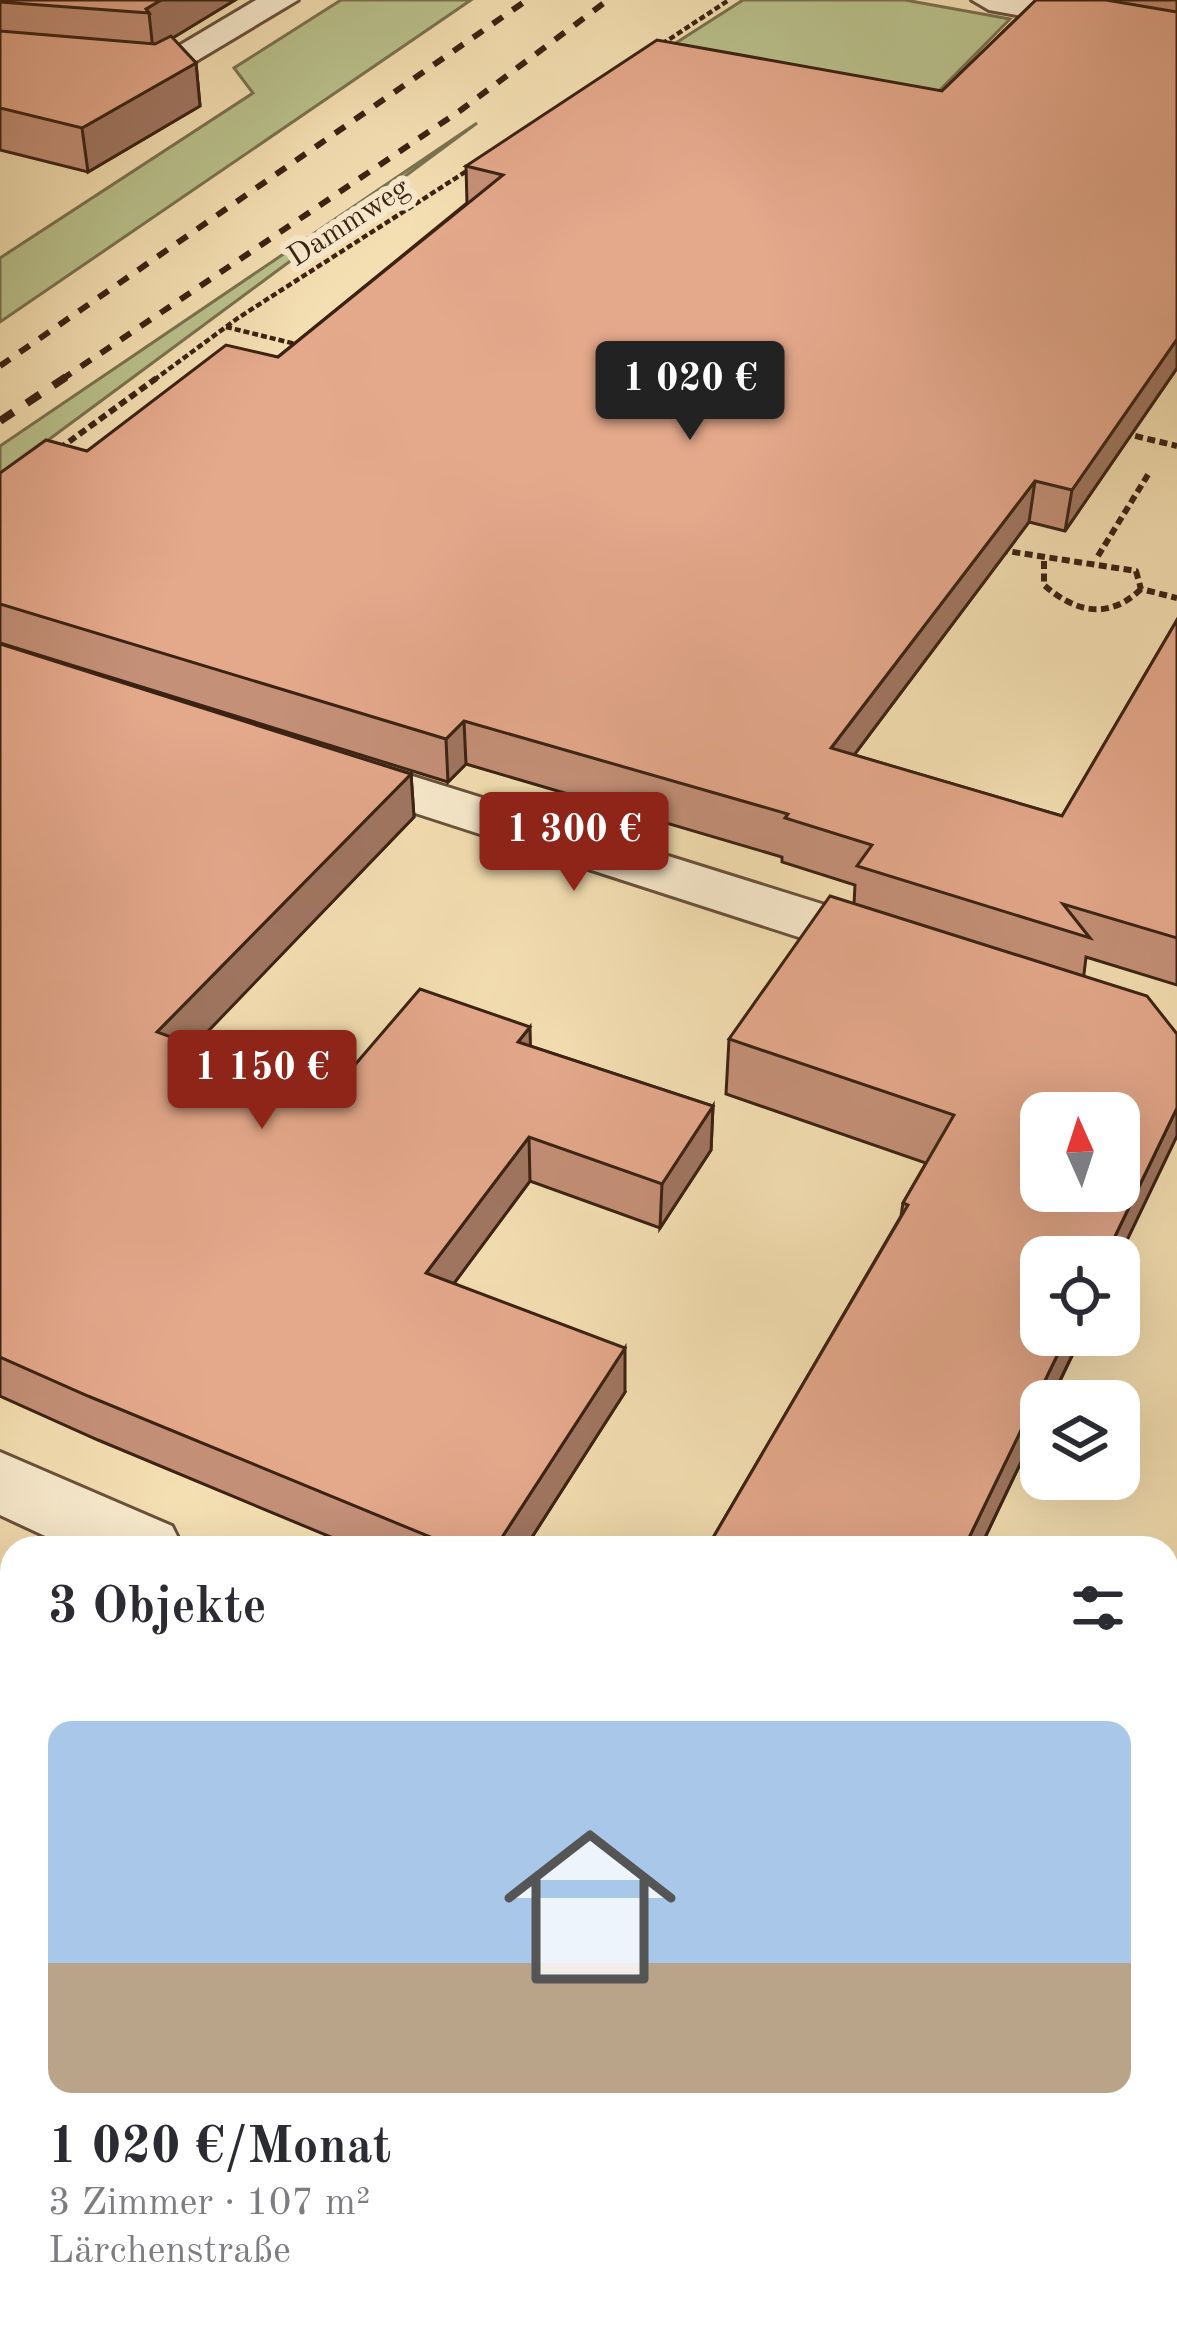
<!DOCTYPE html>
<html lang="de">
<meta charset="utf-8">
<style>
:root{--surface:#fff;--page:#f7f7f7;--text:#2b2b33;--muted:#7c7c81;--accent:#8f2418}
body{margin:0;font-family:"Old Standard TT",serif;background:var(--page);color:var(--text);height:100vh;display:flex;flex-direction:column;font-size:45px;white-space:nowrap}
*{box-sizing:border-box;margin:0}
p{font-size:39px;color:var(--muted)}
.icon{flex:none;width:66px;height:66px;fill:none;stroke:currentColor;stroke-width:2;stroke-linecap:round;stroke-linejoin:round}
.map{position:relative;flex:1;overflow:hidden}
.sheet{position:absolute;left:0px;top:1536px;width:1179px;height:804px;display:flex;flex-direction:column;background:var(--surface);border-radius:36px 36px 0 0;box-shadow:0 12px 48px #0002}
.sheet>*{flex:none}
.needle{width:78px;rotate:357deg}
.tools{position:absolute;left:1020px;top:1092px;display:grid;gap:24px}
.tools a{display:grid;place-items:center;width:120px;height:120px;border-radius:24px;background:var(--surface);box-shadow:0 12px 48px #0002;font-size:60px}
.price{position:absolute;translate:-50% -102px;padding:0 27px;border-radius:12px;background:var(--accent);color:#fff;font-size:39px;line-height:78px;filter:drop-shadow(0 3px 6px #0008)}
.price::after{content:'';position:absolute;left:50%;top:72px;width:36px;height:27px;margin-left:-18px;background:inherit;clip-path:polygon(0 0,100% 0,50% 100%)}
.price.on{background:#222;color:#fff}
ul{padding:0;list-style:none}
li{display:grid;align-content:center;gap:24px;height:636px;padding:0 48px}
li span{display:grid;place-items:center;height:372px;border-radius:24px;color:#555}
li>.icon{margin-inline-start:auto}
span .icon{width:216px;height:216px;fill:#fffc;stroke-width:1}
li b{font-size:51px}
h2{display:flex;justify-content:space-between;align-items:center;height:144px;padding:0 48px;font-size:51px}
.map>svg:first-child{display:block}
.green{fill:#bac28d;stroke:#7a7250;stroke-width:3}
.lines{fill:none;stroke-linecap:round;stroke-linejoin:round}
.street-casing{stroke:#69513b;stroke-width:6}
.primary-casing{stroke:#3b2213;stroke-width:6}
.path-far2{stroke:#3b2213;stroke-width:4.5;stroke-dasharray:6 3;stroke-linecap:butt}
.path-far1{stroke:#3b2213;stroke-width:6;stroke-dasharray:8 4.5;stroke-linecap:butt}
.path{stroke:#3b2213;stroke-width:9;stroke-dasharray:12 8;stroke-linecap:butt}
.street{fill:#f8eacd;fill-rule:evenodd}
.primary{fill:#eac079;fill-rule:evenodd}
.tram{stroke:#3b2213;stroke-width:4.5}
.rail-far1{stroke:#3b2213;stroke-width:6;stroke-dasharray:12 12;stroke-linecap:butt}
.rail{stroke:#3b2213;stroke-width:8;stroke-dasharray:16 16;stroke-linecap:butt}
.wall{fill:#c49078;stroke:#3b2213;stroke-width:3}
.shaded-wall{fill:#a07661;stroke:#3b2213;stroke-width:3}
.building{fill:#e4a88b;stroke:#3b2213;stroke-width:3;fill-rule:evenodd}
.labels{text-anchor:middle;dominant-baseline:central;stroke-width:12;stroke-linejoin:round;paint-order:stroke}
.far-street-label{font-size:30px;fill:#3b2213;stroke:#f8eacd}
</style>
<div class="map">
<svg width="1177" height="2340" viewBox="0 0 1177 2340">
<rect width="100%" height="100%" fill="#f4dfb2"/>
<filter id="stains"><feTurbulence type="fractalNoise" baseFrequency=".00167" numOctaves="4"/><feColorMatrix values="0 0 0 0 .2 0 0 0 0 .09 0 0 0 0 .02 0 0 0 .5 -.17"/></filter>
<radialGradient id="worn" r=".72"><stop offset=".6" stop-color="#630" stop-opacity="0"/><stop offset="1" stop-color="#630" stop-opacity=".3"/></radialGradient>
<!-- green -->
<g class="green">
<path d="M341 0H471L0 322V258L253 93 234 68Z"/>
<path d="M743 0H905L1010 19 931 99 668 48Z"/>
<path d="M477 123 59 432 0 476V446Z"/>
</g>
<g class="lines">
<defs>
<g id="street">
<path d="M256 0H298L161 82 0 68V46L155 60Z"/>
<path d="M972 0H1048L1177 22V44L989 10Z"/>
<path d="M329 750 921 935 930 949 921 963 900 968 879 963 310 779 301 767 310 755Z"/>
<path d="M0 1452 172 1526 183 1548H71L0 1515Z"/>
<path d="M1167 1971 1177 1975V2059L1167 2055Z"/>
</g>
<g id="primary">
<path d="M1177 2047V2161L1167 2165V2051Z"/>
<path d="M1046 2328H1144L1140 2340H1042Z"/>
</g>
</defs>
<!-- street casing -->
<use href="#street" class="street-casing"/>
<!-- primary casing -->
<use href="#primary" class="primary-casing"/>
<!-- path-far2 -->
<g class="path-far2">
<path d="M662 44 729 0"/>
<path d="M226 327 304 346"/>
<path d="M154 380 238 318 473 167"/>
</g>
<!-- path-far1 -->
<g class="path-far1">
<path d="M1123 433 1177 446"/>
<path d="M59 449 158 377"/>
<path d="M1000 550 1136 571 1141 589 1177 598"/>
<path d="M1098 556 1149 473"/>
<path d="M1044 561V585C1076 613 1109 620 1141 589"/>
</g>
<!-- path -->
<g class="path">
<path d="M1167 1615 1177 1590"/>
<path d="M875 2340 880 2328"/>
</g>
<!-- street -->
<use href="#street" class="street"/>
<!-- primary -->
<use href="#primary" class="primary"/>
<!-- tram -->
<g class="tram">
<path d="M1167 2026 1177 1998"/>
<path d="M1167 2189 1177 2159"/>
<path d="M1057 2340 1061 2328"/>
<path d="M1117 2340 1121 2328"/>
</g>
<!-- rail-far1 -->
<g class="rail-far1">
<path d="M0 366 527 0"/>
<path d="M61 380 461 110 608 0"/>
</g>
<!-- rail -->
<path class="rail" d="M0 421 66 377"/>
</g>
<!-- wall -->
<g class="wall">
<path d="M0 0H235L172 38 196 63 200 106 88 172 0 150Z"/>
<path d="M1036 0H1177V368L1065 531 1029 522 854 755 1062 816 1177 620V985L1086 957 1041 1335H1082L980 1548H707L901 1216 903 1203 926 1163 726 1094 729 1039 854 904 855 885 782 862V857L466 764 448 782 0 643V473L87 451 278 357 467 203 466 166 942 91Z"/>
<path d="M0 644 411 774 414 817 194 1045 329 1095 530 1046 713 1106 711 1150 660 1228 530 1181 454 1283 625 1392 525 1548H357L98 1440 0 1396Z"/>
<path d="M12 1654V1925L0 1919V1668Z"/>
<path d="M257 2328H599L598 2340H261Z"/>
</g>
<!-- shaded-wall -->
<g class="shaded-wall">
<path d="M161 0H235L153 50 149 13 146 9Z"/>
<path d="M196 63 200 106 88 172 82 128Z"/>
<path d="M1177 339V368L1065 531 1072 490Z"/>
<path d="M1035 481 1029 522 827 791 831 748Z"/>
<path d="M464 721 466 764 448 782 446 739Z"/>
<path d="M411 774 414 817 165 1076 157 1032Z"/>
<path d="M530 1027 531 1071 518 1042Z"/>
<path d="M713 1106 711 1150 660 1228 662 1184Z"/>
<path d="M1177 1108V1136L1119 1257H1105Z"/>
<path d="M529 1137 530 1181 429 1317 426 1273Z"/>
<path d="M1067 1335H1082L1050 1401H1041V1420L980 1548H964Z"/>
<path d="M625 1348V1392L525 1548H495Z"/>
<path d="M12 1886V1913L6 1894Z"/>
<path d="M596 2328H599L598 2340H590Z"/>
</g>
<!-- building -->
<g class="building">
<path d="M0 0H161L146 9 149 13 0 2Z"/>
<path d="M1036 0H1106L1177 12V339L1072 490 1035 481 831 748 1062 816 1177 620V938L1063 904 1090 938 857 866 872 845 785 818 788 814 464 721 446 739 0 604V473L46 440 87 451 226 345 278 357 503 175 466 166 657 40 942 91Z"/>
<path d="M0 31 155 44 171 36 196 63 82 128 0 108Z"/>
<path d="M0 644 411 774 157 1032 329 1095 420 989 530 1027 518 1042 713 1106 662 1184 529 1137 426 1273 625 1348 495 1548H457L88 1396 0 1357Z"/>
<path d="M830 896 1147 996 1177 1034V1108L1105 1257H1041V1335H1067L964 1548H707L908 1205 903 1203 954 1115 729 1039ZM1041 1113H1119V1191H1041Z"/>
<path d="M12 1654V1886L6 1894 0 1891V1668Z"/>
<path d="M0 2320 12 2328 34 2340H0Z"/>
<path d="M271 2328H596L590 2340H294Z"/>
</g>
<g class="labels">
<!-- far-street labels -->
<g class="far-street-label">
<text transform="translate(349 223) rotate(-33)">Dammweg</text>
</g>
</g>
<rect width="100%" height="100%" filter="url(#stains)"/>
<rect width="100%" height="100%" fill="url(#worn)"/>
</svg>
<div class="tools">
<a><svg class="needle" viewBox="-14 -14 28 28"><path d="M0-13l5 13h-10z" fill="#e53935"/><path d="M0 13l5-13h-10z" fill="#7c7c81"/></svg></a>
<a><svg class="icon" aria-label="locate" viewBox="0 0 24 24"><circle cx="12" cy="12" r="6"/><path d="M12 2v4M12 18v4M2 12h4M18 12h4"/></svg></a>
<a><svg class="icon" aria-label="layers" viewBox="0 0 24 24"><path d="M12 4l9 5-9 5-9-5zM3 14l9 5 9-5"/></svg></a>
</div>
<b class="price on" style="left:690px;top:443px">1 020 €</b>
<b class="price" style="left:574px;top:894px">1 300 €</b>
<b class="price" style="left:262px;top:1132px">1 150 €</b>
<section class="sheet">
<h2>3 Objekte<svg class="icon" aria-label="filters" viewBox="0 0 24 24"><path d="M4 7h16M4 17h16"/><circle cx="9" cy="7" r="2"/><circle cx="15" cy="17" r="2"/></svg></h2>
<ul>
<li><span style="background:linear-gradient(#a9c7e8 65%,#b9a48a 0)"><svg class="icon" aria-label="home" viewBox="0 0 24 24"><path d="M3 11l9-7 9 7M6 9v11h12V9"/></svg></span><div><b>1 020 €/Monat</b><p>3 Zimmer · 107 m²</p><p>Lärchenstraße</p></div></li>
</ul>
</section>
</div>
